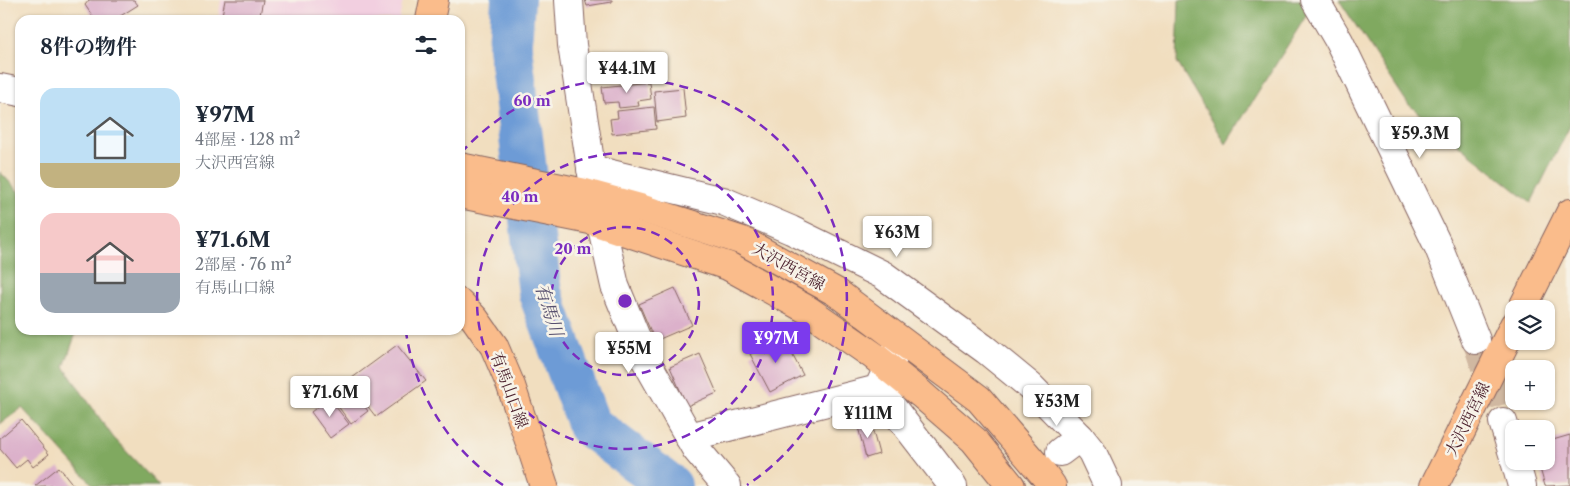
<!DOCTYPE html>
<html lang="ja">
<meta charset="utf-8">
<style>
:root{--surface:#fff;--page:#f2f2f3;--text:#1f2937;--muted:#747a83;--accent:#7c3aed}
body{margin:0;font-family:"Libre Caslon Text","Noto Serif JP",serif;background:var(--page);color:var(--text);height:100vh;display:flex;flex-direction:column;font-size:19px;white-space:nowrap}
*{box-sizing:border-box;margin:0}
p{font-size:16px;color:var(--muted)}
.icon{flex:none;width:28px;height:28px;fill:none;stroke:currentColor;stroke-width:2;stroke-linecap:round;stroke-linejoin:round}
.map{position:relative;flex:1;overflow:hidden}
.panel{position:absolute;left:15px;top:15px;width:450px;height:320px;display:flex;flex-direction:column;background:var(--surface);border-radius:15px;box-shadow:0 1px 4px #0004}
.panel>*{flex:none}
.buttons{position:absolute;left:1505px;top:300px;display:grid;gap:10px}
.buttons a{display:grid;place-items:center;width:50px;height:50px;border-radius:10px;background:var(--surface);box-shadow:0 1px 4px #0004;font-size:25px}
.price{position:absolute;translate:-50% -42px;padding:0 11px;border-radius:5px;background:#fff;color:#222;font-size:16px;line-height:32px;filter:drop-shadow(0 1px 2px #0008)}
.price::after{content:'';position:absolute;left:50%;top:30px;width:15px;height:11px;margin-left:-8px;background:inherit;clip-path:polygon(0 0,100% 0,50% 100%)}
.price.active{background:var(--accent);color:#fff}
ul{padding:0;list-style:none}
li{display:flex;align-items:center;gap:15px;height:125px;padding:0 25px}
li span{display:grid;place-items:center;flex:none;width:140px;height:100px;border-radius:15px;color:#555}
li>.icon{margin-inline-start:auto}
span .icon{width:60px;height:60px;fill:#fffc;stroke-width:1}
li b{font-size:21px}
h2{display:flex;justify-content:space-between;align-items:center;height:60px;padding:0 25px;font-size:21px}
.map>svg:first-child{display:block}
.built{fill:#f2cfe0}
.forest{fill:#80a960;stroke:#656446}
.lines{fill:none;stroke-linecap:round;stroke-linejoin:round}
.river{stroke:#6d9bd6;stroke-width:44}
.building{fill:#dcb1cb}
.minor-tunnel{stroke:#d0b8a1;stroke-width:28;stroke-dasharray:28 14;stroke-linecap:butt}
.minor-casing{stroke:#84625f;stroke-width:30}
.major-casing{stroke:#84625f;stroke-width:30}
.minor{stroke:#fff;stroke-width:28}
.major{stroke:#fabc8b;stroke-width:28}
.ring{fill:none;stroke:#7b2cbf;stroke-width:2.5;stroke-dasharray:9 6}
.labels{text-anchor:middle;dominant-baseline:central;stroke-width:5;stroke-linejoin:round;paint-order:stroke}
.street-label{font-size:16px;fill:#4a1f2b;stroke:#f7f3e8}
.water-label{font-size:18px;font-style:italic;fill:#58516f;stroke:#f7f3e8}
.centre{fill:#7b2cbf;stroke:#f7f3e8;stroke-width:2.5}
.ring-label{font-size:15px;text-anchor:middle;font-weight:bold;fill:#7b2cbf;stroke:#f7f3e8;stroke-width:5;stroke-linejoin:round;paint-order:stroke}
</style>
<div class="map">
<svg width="1570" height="486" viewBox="0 0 1570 486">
<rect width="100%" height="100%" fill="#f7f3e8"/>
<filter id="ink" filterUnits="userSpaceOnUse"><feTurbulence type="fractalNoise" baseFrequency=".02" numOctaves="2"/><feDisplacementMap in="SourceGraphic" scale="10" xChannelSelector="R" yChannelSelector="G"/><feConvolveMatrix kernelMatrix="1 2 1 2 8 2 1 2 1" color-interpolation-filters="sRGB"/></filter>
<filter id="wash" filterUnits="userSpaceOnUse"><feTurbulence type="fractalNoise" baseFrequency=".0096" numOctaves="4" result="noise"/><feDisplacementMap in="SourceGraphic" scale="20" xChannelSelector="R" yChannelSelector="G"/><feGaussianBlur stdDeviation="1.12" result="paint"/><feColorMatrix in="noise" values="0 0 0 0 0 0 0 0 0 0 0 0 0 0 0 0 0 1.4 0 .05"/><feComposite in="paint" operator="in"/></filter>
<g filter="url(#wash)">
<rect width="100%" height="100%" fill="#f1debf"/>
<!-- built -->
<path class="built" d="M221 0H403L399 20H218Z"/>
<!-- forest -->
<g class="forest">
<path d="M1179 0H1316L1226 144 1177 62Z"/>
<path d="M1339 0H1570V126L1531 203 1408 104Z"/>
<path d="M0 172 20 193V330H77L64 367 113 437 159 486H94L22 408 0 424Z"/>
</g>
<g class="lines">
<!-- river -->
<path class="river" d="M513 0 510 47 540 293 589 425 670 486"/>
</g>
<g id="blocks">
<!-- building -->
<g class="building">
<path d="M89 0H134L138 5 114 20H95L85 5Z"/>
<path d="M225 0H263L259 20H221Z"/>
<path d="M585 0H612V2L587 6Z"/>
<path d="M649 82 651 99 638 101 639 106 619 108 618 102 604 103 602 87Z"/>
<path d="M683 88 686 118 657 122 654 91Z"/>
<path d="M654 107 656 129 612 134 610 119 618 118 617 111Z"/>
<path d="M675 288 692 325 655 341 639 304Z"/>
<path d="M783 337 803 375 770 392 750 354Z"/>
<path d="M397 345 426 381 376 417 348 381Z"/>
<path d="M700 354 717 393 687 406 670 367Z"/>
<path d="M348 385 368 411 351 424 332 398Z"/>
<path d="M329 398 349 424 330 438 311 412Z"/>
<path d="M21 420 49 454 33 467 27 459 16 468 0 449V438Z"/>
<path d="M870 420 879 454 866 458 857 423Z"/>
<path d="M1570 435V485L1545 486 1539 465 1548 463 1546 455V442Z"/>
<path d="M59 467 74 486H35Z"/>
</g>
</g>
</g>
<g filter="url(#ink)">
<use href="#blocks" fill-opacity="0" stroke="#84625f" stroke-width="1"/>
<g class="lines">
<!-- minor-tunnel -->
<path class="minor-tunnel" d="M1476 340 1503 422"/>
<defs>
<g id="minor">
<path d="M569 0 572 45 593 180"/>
<path d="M1315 0 1339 41 1439 248 1476 340"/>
<path d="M0 88 20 92"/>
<path d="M591 169 723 201 791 230 883 275 986 350 1030 386 1080 437 1092 452 1108 486"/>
<path d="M601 223 615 286 644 357 696 449 727 486"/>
<path d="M878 389 953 486"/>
<path d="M1503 422 1514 457"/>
<path d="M689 437 878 389 898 347"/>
<path d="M1060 452 1080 437"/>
<path d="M1515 461 1522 486"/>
</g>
<g id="major">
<path d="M430 20 434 0"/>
<path d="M460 167 585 193 640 208 743 241 836 292 979 399 1045 476 1052 486"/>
<path d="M460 194 590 220 728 266 808 310 874 356 921 394 974 440 1011 486"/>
<path d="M460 303 475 319 494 346 511 386 544 486"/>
<path d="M1522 309 1570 213"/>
<path d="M1434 486 1514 325"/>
</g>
</defs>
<!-- minor casing -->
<use href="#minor" class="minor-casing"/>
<!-- major casing -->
<use href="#major" class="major-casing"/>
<!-- minor -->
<use href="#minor" class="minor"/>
<!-- major -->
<use href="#major" class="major"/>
</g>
</g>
<!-- distance rings -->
<g class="ring">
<circle cx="625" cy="301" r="74"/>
<circle cx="625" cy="301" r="148"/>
<path d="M503 485A221 221 0 0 1 406 332M461 153A221 221 0 1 1 747 485"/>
</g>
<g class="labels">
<!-- street labels -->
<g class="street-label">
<text transform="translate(789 266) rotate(29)">大沢西宮線</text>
<text transform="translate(510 390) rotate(70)">有馬山口線</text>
<text transform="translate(1467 419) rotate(-64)">大沢西宮線</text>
</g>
<!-- water labels -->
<g class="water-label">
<text transform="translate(549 310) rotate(73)">有馬川</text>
</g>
</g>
<circle cx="625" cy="301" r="8" class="centre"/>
<g class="ring-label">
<text x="532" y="106">60 m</text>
<text x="520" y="202">40 m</text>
<text x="573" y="254">20 m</text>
</g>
</svg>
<div class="buttons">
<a><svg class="icon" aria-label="layers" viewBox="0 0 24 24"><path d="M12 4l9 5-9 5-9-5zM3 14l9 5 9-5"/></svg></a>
<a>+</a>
<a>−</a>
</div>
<b class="price" style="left:627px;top:94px">¥44.1M</b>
<b class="price" style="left:1420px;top:159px">¥59.3M</b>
<b class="price" style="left:897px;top:258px">¥63M</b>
<b class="price active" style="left:776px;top:364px">¥97M</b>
<b class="price" style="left:629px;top:374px">¥55M</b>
<b class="price" style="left:330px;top:418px">¥71.6M</b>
<b class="price" style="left:1057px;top:427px">¥53M</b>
<b class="price" style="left:868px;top:439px">¥111M</b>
<section class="panel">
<h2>8件の物件<svg class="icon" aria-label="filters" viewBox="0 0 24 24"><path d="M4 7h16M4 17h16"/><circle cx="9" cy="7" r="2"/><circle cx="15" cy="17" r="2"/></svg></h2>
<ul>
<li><span style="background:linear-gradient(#bfe0f5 75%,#c2b280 0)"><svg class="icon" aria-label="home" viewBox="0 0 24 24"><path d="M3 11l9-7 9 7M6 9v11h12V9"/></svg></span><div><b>¥97M</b><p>4部屋 · 128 m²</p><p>大沢西宮線</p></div></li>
<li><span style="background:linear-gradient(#f6c9c9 60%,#9aa5b1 0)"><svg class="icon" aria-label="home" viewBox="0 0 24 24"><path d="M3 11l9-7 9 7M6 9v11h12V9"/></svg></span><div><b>¥71.6M</b><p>2部屋 · 76 m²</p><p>有馬山口線</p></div></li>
</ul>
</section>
</div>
